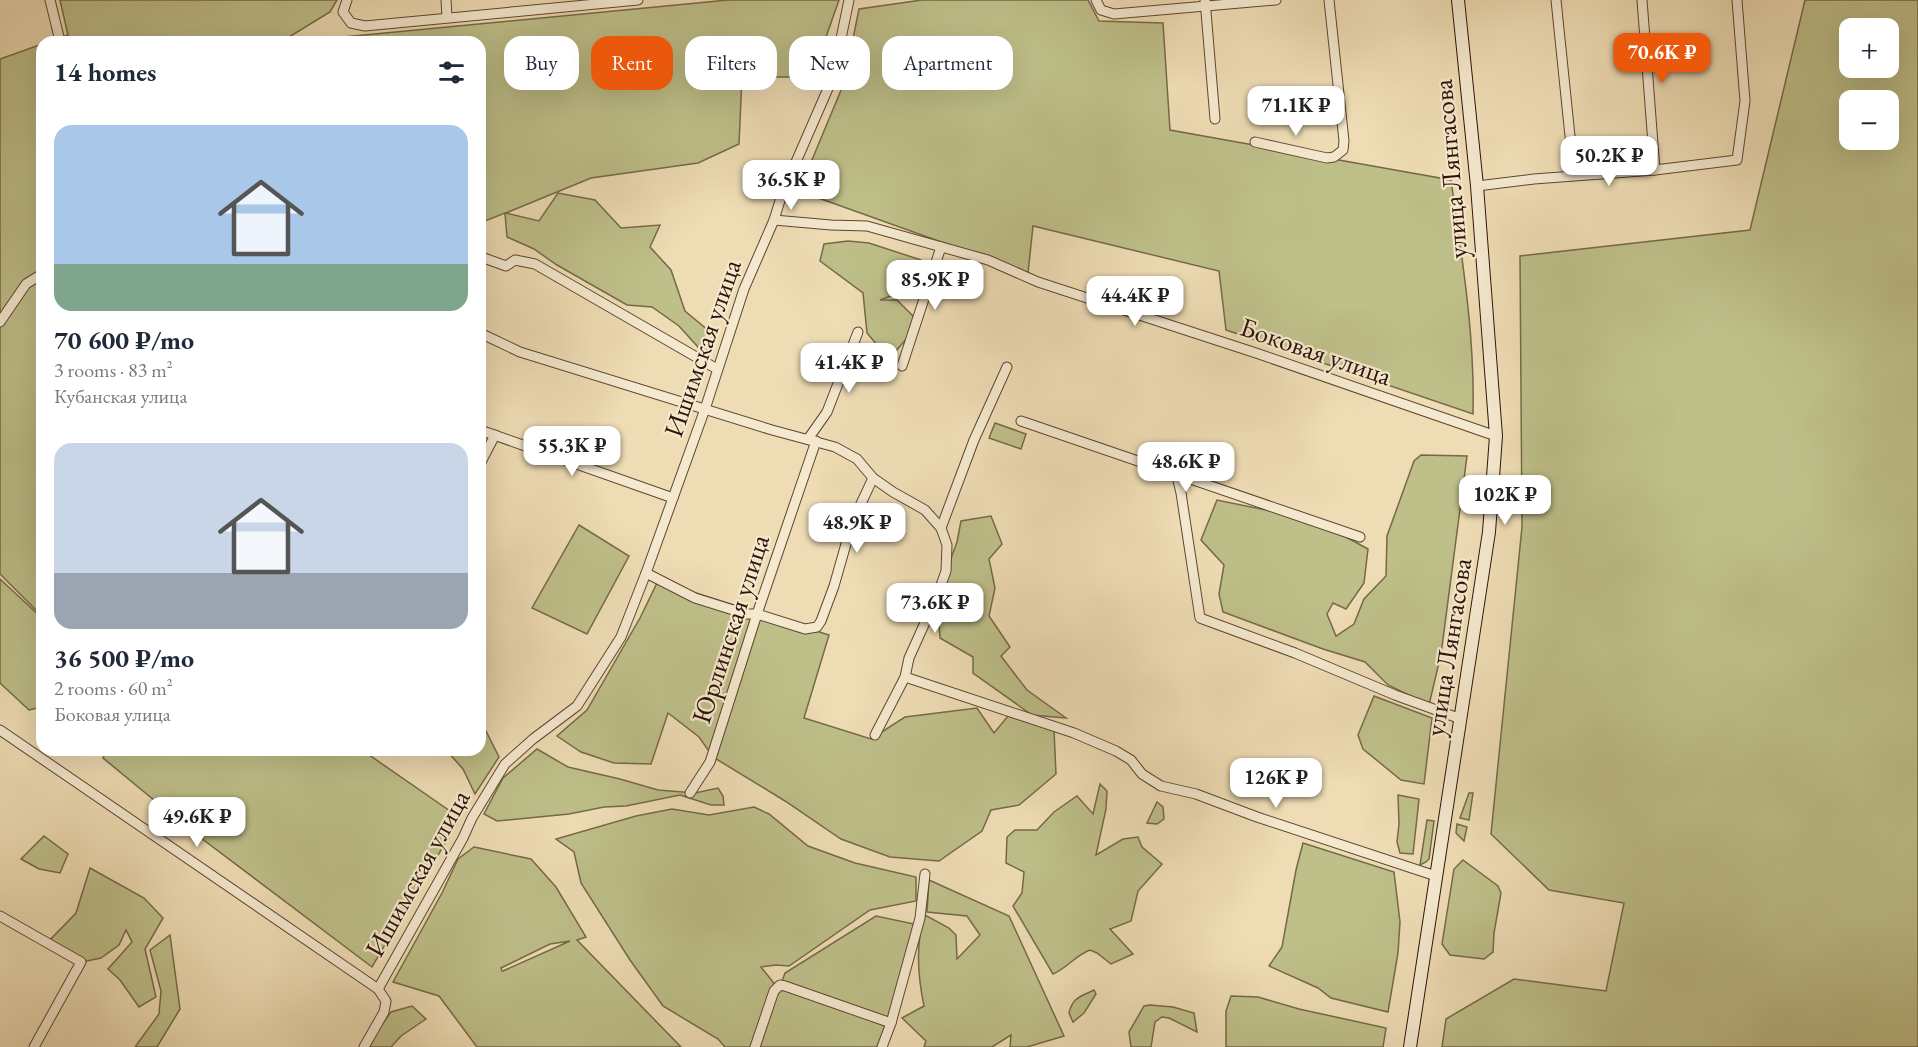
<!DOCTYPE html>
<meta charset="utf-8">
<style>
:root{--surface:#fff;--page:#f2f2f3;--text:#1f2937;--muted:#747a83;--accent:#ea580c}
body{margin:0;font-family:"EB Garamond",serif;background:var(--page);color:var(--text);height:100vh;display:flex;flex-direction:column;font-size:22px;white-space:nowrap}
*{box-sizing:border-box;margin:0}
p{font-size:20px;color:var(--muted)}
.icon{flex:none;width:33px;height:33px;fill:none;stroke:currentColor;stroke-width:2;stroke-linecap:round;stroke-linejoin:round}
.map{position:relative;flex:1;overflow:hidden}
.details{position:absolute;left:36px;top:36px;width:450px;height:720px;display:flex;flex-direction:column;background:var(--surface);border-radius:18px;box-shadow:0 6px 24px #0002}
.details>*{flex:none}
.guide{position:absolute;left:504px;top:36px;width:570px;height:54px;display:flex;gap:12px}
.tools{position:absolute;left:1839px;top:18px;display:grid;gap:12px}
.tools a{display:grid;place-items:center;width:60px;height:60px;border-radius:12px;background:var(--surface);box-shadow:0 6px 24px #0002;font-size:30px}
.price{position:absolute;translate:-50% -51px;padding:0 14px;border-radius:12px;background:#fff;color:#222;font-size:20px;line-height:39px;filter:drop-shadow(0 2px 3px #0008)}
.price::after{content:'';position:absolute;left:50%;top:36px;width:18px;height:14px;margin-left:-9px;background:inherit;clip-path:polygon(0 0,100% 0,50% 100%)}
.price.active{background:var(--accent);color:#fff}
ul{padding:0;list-style:none}
li{display:grid;align-content:center;gap:12px;height:318px;padding:0 18px}
li span{display:grid;place-items:center;height:186px;border-radius:18px;color:#555}
li>.icon{margin-inline-start:auto}
span .icon{width:108px;height:108px;fill:#fffc;stroke-width:1}
li b{font-size:26px}
h2{display:flex;justify-content:space-between;align-items:center;height:72px;padding:0 18px;font-size:26px}
.tag{padding:0 21px;border-radius:18px;background:var(--surface);box-shadow:0 6px 24px #0002;font-size:21px;line-height:54px}
.tag.active{background:var(--accent);color:#fff}
.map>svg:first-child{display:block}
.green{fill:#bebf89;stroke:#766948;stroke-width:1.5;fill-rule:evenodd}
.lines{fill:none;stroke-linecap:round;stroke-linejoin:round}
.minor-casing{stroke:#5f4532;stroke-width:11}
.secondary-casing{stroke:#2f1307;stroke-width:14}
.minor{stroke:#f4e8ce;stroke-width:9}
.secondary{stroke:#f4e8ce;stroke-width:12}
.labels{text-anchor:middle;dominant-baseline:central;stroke-width:4.5;stroke-linejoin:round;paint-order:stroke}
.street-label{font-size:27px;fill:#2f1307;stroke:#f4e8ce}
</style>
<div class="map">
<svg width="1918" height="1047" viewBox="0 0 1918 1047">
<rect width="100%" height="100%" fill="#eedcb4"/>
<filter id="stains"><feTurbulence type="fractalNoise" baseFrequency=".00333" numOctaves="4"/><feColorMatrix values="0 0 0 0 .2 0 0 0 0 .09 0 0 0 0 .02 0 0 0 .5 -.17"/></filter>
<radialGradient id="worn" r=".72"><stop offset=".6" stop-color="#630" stop-opacity="0"/><stop offset="1" stop-color="#630" stop-opacity=".3"/></radialGradient>
<!-- green -->
<g class="green">
<path d="M60 0H337L330 12 281 42H48L68 35Z"/>
<path d="M728 0H839L812 77H742L739 144 698 163 591 178 506 213 539 221 558 193 595 200 621 228 660 225 650 247 671 270 685 311 715 336 707 357 679 326 652 307 627 305 557 265 534 249 507 237 505 213 480 223V42H331L333 38Z"/>
<path d="M922 0H1088L1099 21 1163 23 1170 130 1451 180C1462 258 1475 335 1473 414L1226 330 1219 271 1033 226 1028 273 799 191 844 83 859 9Z"/>
<path d="M1805 0H1918V1047H1442L1446 1019 1514 979 1606 991 1624 903 1549 890 1491 834 1522 527 1520 256 1750 230ZM1850 28H1888V68H1850ZM1850 100H1888V140H1850Z"/>
<path d="M42 44V616L0 574V59Z"/>
<path d="M848 241 869 243 921 260 914 288 880 300H897L920 323 889 359 867 333 863 293 820 261 824 244Z"/>
<path d="M995 423 1026 434 1021 449 989 438Z"/>
<path d="M1421 455 1467 456 1441 654 1429 705 1388 685 1365 662 1323 649 1223 612 1219 594 1224 565 1201 540 1217 500 1315 520 1368 549 1364 583 1346 609 1333 603 1327 614 1336 636 1354 624 1364 599 1386 576 1387 536 1414 461Z"/>
<path d="M991 516 1002 544 989 559 995 588 989 616 1010 647 1001 656 1027 690 1066 718 1032 715 973 673V657L940 638 937 596 957 542 961 521Z"/>
<path d="M579 525 629 556 587 634 532 608Z"/>
<path d="M0 579 42 618V707L29 710 0 683Z"/>
<path d="M658 581 829 635 804 718 871 739 905 717 977 708 994 733 1008 716 1054 730 1056 774 1019 805 991 810 982 831 939 861 890 857 841 839 785 801 713 757 699 737 668 713 651 764 614 763 581 752 557 736 587 710 640 618Z"/>
<path d="M1374 696 1432 718 1424 784 1401 780 1363 749 1358 735Z"/>
<path d="M480 719 499 757 475 794 463 769 446 750H480Z"/>
<path d="M537 749 568 767 620 779 658 790 695 793 718 788 723 796 724 805H711L680 795 626 806 604 807 569 814 497 821 484 814 503 778Z"/>
<path d="M105 750H362L460 818 372 967 189 829 103 758 106 752Z"/>
<path d="M1100 784 1107 791 1106 809 1096 855 1123 839 1138 837 1142 847 1162 864 1138 891 1131 921 1110 929 1133 954 1111 964 1097 953 1090 950C1076 955 1067 968 1053 974L1013 906 1022 893 1024 872 1006 863 1007 837 1015 830H1037L1054 812 1077 796 1093 814Z"/>
<path d="M1469 793H1473L1469 820 1460 818Z"/>
<path d="M1398 795 1419 799 1413 854 1400 853 1397 842 1399 824Z"/>
<path d="M1157 802 1163 807 1164 819 1157 824 1147 823Z"/>
<path d="M754 807 769 814 808 846 855 863 916 877V901L870 910 789 966 776 965 761 967 777 987 778 992 785 973 876 916 914 924 887 1025 879 1047H725L718 1039 663 1006 630 960 581 883 574 852 556 839 636 816 672 809 709 815Z"/>
<path d="M1427 820 1434 821 1429 859 1426 862 1420 865Z"/>
<path d="M1457 824 1467 827 1464 841 1456 833Z"/>
<path d="M44 836 68 854 60 873 39 869 21 859Z"/>
<path d="M1303 843 1394 872 1400 922 1398 953 1388 1012 1331 998 1318 988 1269 966 1282 947 1296 870Z"/>
<path d="M474 847 531 859 556 887 586 937 577 940 681 1047H477L439 996 393 982 442 893 458 859ZM570 941 503 971H502L501 968 550 944Z"/>
<path d="M1463 860 1498 886 1501 893 1494 933 1493 952 1484 959 1450 955 1442 944 1454 869Z"/>
<path d="M90 868 144 898 163 918 145 949 156 997 139 1007 120 980 108 969 132 942 126 930 119 945 101 958 82 962 50 940 76 913Z"/>
<path d="M929 880 1009 916 1064 1036 1027 1047H1010L1011 1035 992 1047H924L926 1041 902 1018 924 1006C918 977 915 943 925 915L949 928 956 935 957 959 980 935 967 916 927 912Z"/>
<path d="M170 935 180 1009 157 1047H135L159 1014 161 991 150 950Z"/>
<path d="M1094 990 1096 994 1084 1013 1073 1022 1069 1013C1073 997 1080 997 1094 990Z"/>
<path d="M1231 996 1258 997 1299 1009 1386 1028 1383 1047H1226V1011Z"/>
<path d="M1150 1005 1173 1007 1194 1013 1197 1032 1169 1018 1162 1017 1155 1022 1151 1047H1131L1129 1032 1144 1006Z"/>
<path d="M412 1006 426 1019 401 1036 391 1047H369L380 1027 391 1012Z"/>
</g>
<g class="lines">
<defs>
<g id="minor">
<path d="M50 0 60 41"/>
<path d="M347 0 343 12 351 23 365 26 638 0"/>
<path d="M446 0 447 17"/>
<path d="M1096 0 1101 10 1114 14 1276 0"/>
<path d="M1205 0 1215 119"/>
<path d="M1556 0 1574 175"/>
<path d="M1642 0 1655 170"/>
<path d="M1255 142 1327 158 1334 157 1343 150 1344 141 1329 0"/>
<path d="M1477 186 1534 179 1655 170 1737 160 1745 101 1737 0"/>
<path d="M774 220 831 225 867 226 988 260 1038 282 1256 353 1496 436"/>
<path d="M484 258 506 266 515 260 535 264 717 369"/>
<path d="M0 322 26 284 42 274"/>
<path d="M480 333 520 352 772 430 835 447 857 459 873 478 893 492 925 510 941 528"/>
<path d="M902 366 941 247"/>
<path d="M1021 421 1360 537"/>
<path d="M480 430 673 498"/>
<path d="M808 439 827 412 858 332"/>
<path d="M480 464 495 435"/>
<path d="M1177 476 1181 493 1200 618 1295 653 1395 695 1461 719"/>
<path d="M646 573 695 598 746 614H757L805 629 817 627 821 621 834 586 852 523 873 478"/>
<path d="M905 677 1074 733 1116 751 1131 760 1142 774 1161 786 1196 794 1257 817 1436 876"/>
<path d="M0 730 378 989 386 1001 384 1012 364 1047"/>
<path d="M875 735 905 677 909 658 937 596 946 571 947 545 941 528 974 440 1007 367"/>
<path d="M690 793 710 762 757 614 816 441"/>
<path d="M0 916 81 962 34 1047"/>
<path d="M378 989 463 838 472 818 505 764 533 739 577 706 621 637 646 573 705 409 744 289 774 220 782 194 833 77 849 0"/>
<path d="M755 1047 774 991 780 985 785 986 891 1023"/>
<path d="M882 1047 891 1023 920 918 925 874"/>
</g>
<path id="secondary" d="M1410 1047 1489 532 1496 436 1477 186 1458 0"/>
</defs>
<!-- minor casing -->
<use href="#minor" class="minor-casing"/>
<!-- secondary casing -->
<use href="#secondary" class="secondary-casing"/>
<!-- minor -->
<use href="#minor" class="minor"/>
<!-- secondary -->
<use href="#secondary" class="secondary"/>
</g>
<g class="labels">
<!-- street labels -->
<g class="street-label">
<text transform="translate(1450 169) rotate(-95)">улица Лянгасова</text>
<text transform="translate(702 348) rotate(-71)">Ишимская улица</text>
<text transform="translate(1316 351) rotate(19)">Боковая улица</text>
<text transform="translate(730 629) rotate(-72)">Юрлинская улица</text>
<text transform="translate(1448 647) rotate(-81)">улица Лянгасова</text>
<text transform="translate(417 873) rotate(-61)">Ишимская улица</text>
</g>
</g>
<rect width="100%" height="100%" filter="url(#stains)"/>
<rect width="100%" height="100%" fill="url(#worn)"/>
</svg>
<div class="tools">
<a>+</a>
<a>−</a>
</div>
<b class="price active" style="left:1662px;top:84px">70.6K ₽</b>
<b class="price" style="left:1296px;top:137px">71.1K ₽</b>
<b class="price" style="left:1609px;top:187px">50.2K ₽</b>
<b class="price" style="left:791px;top:211px">36.5K ₽</b>
<b class="price" style="left:935px;top:311px">85.9K ₽</b>
<b class="price" style="left:1135px;top:327px">44.4K ₽</b>
<b class="price" style="left:849px;top:394px">41.4K ₽</b>
<b class="price" style="left:572px;top:477px">55.3K ₽</b>
<b class="price" style="left:1186px;top:493px">48.6K ₽</b>
<b class="price" style="left:1505px;top:526px">102K ₽</b>
<b class="price" style="left:857px;top:554px">48.9K ₽</b>
<b class="price" style="left:935px;top:634px">73.6K ₽</b>
<b class="price" style="left:1276px;top:809px">126K ₽</b>
<b class="price" style="left:197px;top:848px">49.6K ₽</b>
<div class="guide">
<a class="tag">Buy</a>
<a class="tag active">Rent</a>
<a class="tag">Filters</a>
<a class="tag">New</a>
<a class="tag">Apartment</a>
</div>
<section class="details">
<h2>14 homes<svg class="icon" aria-label="filters" viewBox="0 0 24 24"><path d="M4 7h16M4 17h16"/><circle cx="9" cy="7" r="2"/><circle cx="15" cy="17" r="2"/></svg></h2>
<ul>
<li><span style="background:linear-gradient(#a9c7e8 75%,#7fa58c 0)"><svg class="icon" aria-label="home" viewBox="0 0 24 24"><path d="M3 11l9-7 9 7M6 9v11h12V9"/></svg></span><div><b>70 600 ₽/mo</b><p>3 rooms · 83 m²</p><p>Кубанская улица</p></div></li>
<li><span style="background:linear-gradient(#c9d6e8 70%,#9aa5b1 0)"><svg class="icon" aria-label="home" viewBox="0 0 24 24"><path d="M3 11l9-7 9 7M6 9v11h12V9"/></svg></span><div><b>36 500 ₽/mo</b><p>2 rooms · 60 m²</p><p>Боковая улица</p></div></li>
</ul>
</section>
</div>
